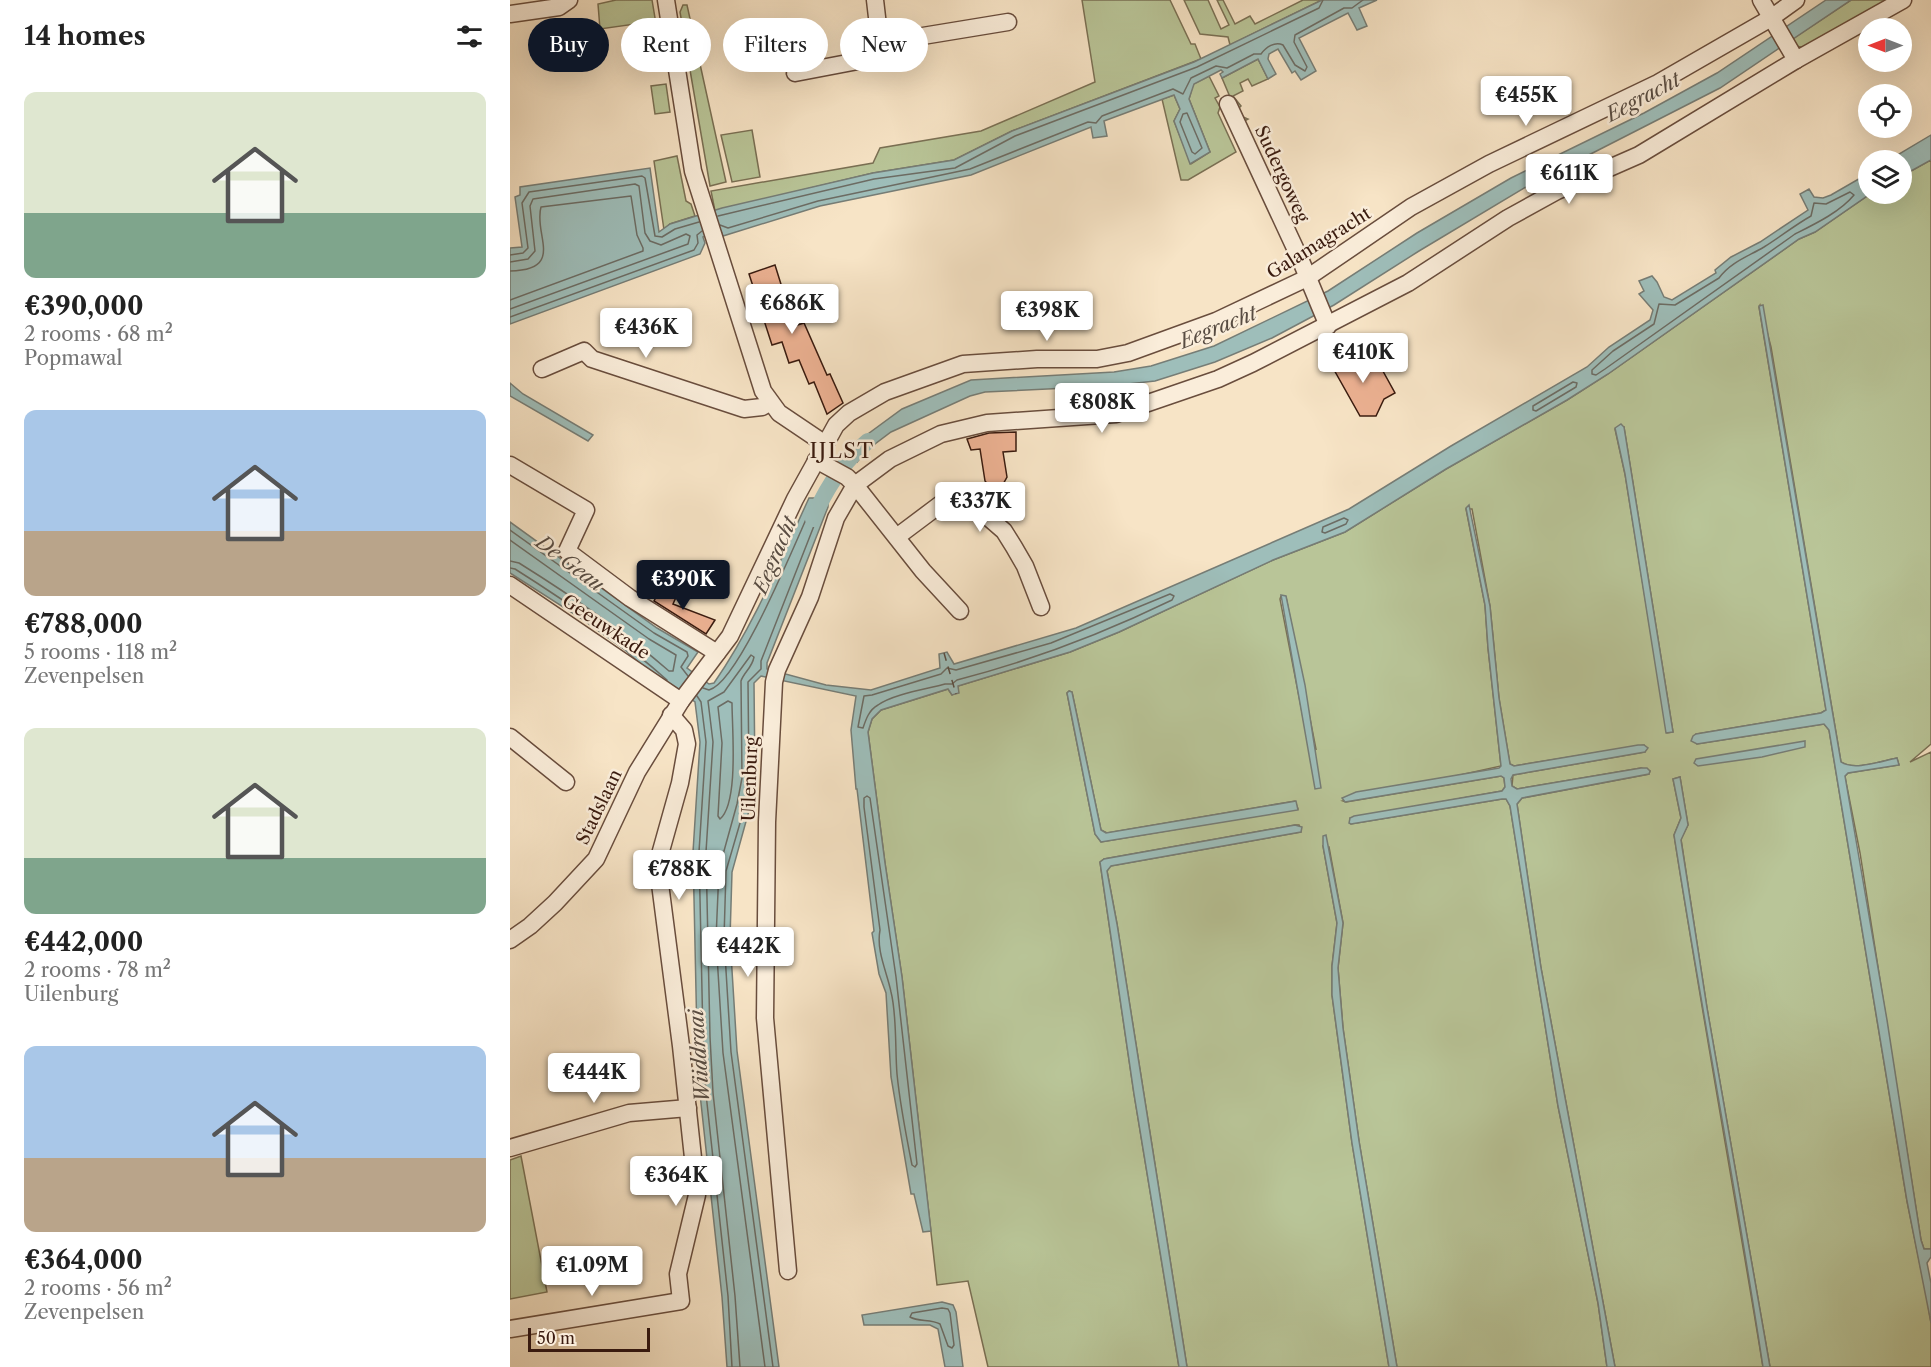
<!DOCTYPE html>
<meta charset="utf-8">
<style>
:root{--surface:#fff;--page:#f6f6f6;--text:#222;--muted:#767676;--accent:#111827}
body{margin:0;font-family:"Libre Caslon Text",serif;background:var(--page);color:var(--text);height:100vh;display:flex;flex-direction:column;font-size:22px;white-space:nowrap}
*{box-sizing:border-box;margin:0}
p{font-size:20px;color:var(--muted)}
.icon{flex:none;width:33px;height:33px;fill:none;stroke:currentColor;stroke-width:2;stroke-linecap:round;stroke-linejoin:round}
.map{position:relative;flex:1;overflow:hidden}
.panel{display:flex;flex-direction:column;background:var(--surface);width:510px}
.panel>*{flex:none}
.hud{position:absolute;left:18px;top:18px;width:570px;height:54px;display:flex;gap:12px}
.needle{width:39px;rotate:270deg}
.tools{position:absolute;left:1348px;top:18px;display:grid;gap:12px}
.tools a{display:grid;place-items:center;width:54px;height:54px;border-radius:50%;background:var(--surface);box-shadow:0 6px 24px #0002;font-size:30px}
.scale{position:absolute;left:18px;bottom:15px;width:122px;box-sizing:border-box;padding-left:6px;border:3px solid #3a1b0f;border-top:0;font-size:16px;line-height:21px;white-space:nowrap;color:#3a1b0f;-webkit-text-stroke:4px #faedda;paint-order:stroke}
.price{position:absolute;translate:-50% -51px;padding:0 14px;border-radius:6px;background:#fff;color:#222;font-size:20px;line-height:39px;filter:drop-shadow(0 2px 3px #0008)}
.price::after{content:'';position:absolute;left:50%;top:36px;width:18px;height:14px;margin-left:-9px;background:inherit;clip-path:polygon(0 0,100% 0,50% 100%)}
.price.on{background:var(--accent);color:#fff}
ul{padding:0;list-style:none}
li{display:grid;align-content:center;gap:12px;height:318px;padding:0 24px}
li span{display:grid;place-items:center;height:186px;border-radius:12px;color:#555}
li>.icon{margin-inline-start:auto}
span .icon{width:108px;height:108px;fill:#fffc;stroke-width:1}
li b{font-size:26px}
h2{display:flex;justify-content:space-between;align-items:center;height:72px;padding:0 24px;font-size:26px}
.chip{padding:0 21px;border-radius:27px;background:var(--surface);box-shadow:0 6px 24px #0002;font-size:21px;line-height:54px}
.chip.on{background:var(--accent);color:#fff}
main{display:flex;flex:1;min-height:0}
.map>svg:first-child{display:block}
.green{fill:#b9c598;stroke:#7a7054;stroke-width:1.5;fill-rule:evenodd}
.water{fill:#9ebeba;stroke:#767d76;stroke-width:1.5}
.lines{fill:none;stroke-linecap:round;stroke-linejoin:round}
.shore{stroke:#6c6c64;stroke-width:1.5}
.canal{stroke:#9ebeba;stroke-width:16}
.ferry{stroke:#584c42;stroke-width:1.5;stroke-dasharray:8 6;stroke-linecap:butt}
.building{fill:#ecb192;stroke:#3a1b0f;stroke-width:1.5}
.minor-casing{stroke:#694d3d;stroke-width:19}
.minor{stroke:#faedda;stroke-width:16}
.labels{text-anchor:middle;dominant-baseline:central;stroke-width:5;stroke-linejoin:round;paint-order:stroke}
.street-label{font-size:18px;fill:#3a1b0f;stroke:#faedda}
.water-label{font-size:20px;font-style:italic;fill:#584c42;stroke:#faedda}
.quarter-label{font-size:21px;letter-spacing:1.5px;fill:#3a1b0f;stroke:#faedda}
</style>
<main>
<section class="panel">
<h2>14 homes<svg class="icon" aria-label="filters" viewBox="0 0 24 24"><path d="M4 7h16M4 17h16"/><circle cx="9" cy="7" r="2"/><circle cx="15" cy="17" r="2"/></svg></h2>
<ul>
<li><span style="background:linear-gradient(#dfe7d0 65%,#7fa58c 0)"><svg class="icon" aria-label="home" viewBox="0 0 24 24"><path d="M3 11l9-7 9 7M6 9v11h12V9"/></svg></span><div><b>€390,000</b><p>2 rooms · 68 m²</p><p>Popmawal</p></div></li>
<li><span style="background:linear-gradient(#a9c7e8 65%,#b9a48a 0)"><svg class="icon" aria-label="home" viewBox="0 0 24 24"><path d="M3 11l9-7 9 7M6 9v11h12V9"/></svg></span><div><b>€788,000</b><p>5 rooms · 118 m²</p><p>Zevenpelsen</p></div></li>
<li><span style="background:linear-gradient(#dfe7d0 70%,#7fa58c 0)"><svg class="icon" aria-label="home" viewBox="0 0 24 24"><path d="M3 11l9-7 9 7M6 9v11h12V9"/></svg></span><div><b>€442,000</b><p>2 rooms · 78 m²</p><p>Uilenburg</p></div></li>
<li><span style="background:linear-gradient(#a9c7e8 60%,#b9a48a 0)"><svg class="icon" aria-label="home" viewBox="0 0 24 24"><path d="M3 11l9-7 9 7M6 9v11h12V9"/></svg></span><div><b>€364,000</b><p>2 rooms · 56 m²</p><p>Zevenpelsen</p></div></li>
</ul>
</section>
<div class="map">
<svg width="1421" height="1367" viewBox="0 0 1421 1367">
<rect width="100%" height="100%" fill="#f7e4c6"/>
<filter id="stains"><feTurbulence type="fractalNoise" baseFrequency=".00333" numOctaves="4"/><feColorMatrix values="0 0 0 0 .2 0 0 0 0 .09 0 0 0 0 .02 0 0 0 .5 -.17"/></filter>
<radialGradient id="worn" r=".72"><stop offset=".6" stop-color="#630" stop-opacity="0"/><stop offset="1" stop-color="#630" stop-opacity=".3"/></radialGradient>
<!-- green -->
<g class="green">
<path d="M106 0H142L149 42 147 49 136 50 132 23 90 29 88 4Z"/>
<path d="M572 0H660L681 44H685L691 59 502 131 444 160 363 173 205 211 201 191 363 163 370 148 471 131 585 82Z"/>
<path d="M674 0H698L711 29 719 25 707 0H713L725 24 740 16 745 24 793 0H812L720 45 718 37 690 34Z"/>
<path d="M1341 0H1382L1297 48 1285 46 1282 39Z"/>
<path d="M173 5H177L216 182 200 186 170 12Z"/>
<path d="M748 59 758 79 742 86 738 79 730 83 733 91 723 96 731 106 729 108 733 117 738 119 731 123 712 78Z"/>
<path d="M699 76 709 96 705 98 710 107 708 113 726 152 678 180H671L652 99 664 95 670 109 664 121 681 164 700 152 679 99 683 84Z"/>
<path d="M156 84 160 112 145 114 141 86Z"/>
<path d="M242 130 250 177 222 182 211 135Z"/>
<path d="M167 156 176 201 181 204 185 216 160 224 154 230 144 161Z"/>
<path d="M1421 160V744L1400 762 1421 752V1249H1414L1411 1240 1350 853 1336 782 1335 776 1338 773 1389 765 1387 758C1371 761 1345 771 1331 762L1261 347 1250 305 1249 307 1316 710 1311 713 1186 734 1187 744 1314 724 1319 730 1397 1201 1417 1299 1421 1323V1367H1260L1197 1008 1171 839 1178 825 1170 777 1163 779 1171 818 1164 835C1192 1013 1224 1190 1253 1367H1105L1031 968 1007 804 1012 798 1139 774 1140 771 1131 768 1007 789 1002 786 1003 775 1135 752 1134 745 1004 766 1000 764 989 698 980 606 962 509H956L975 605 978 648 991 766 833 801 836 802 991 776 994 778 995 787 992 791 840 818 841 824 992 799H996L1000 806 1048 1106 1088 1303 1097 1367H887L849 1141 833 1028 828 968 833 923 819 847 813 846 827 923 822 966V995L842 1143 879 1367H677L607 924 597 871 600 866 791 832 789 825H785L594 859 590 862 624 1094 669 1367H478L458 1281 427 1285 392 977 375 863 358 732 362 719 371 710 438 689 442 695 448 686 560 652 609 632 763 560 835 532 936 469 1057 400 1098 374 1289 239 1305 232 1360 194H1392V176ZM1114 427 1163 732 1157 733 1115 474 1105 429ZM771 596 776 597 806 749 799 748 770 599ZM559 691 562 692 591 830 597 833 785 801 788 809 591 842 585 834 557 693Z"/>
<path d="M11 1156 37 1292 0 1299V1160Z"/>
</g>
<!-- water -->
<g class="water">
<path d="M812 0H867L849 8 857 26 847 30 838 13 789 38 806 71 791 80 785 71 782 73 768 49 759 54 758 59 766 74 758 79 748 59 712 78 710 74 713 72 711 70 684 84 679 99 700 152 680 164 664 121 670 109 664 95 594 121 597 136 583 138 581 127 461 175 310 206 213 236 211 231 193 237 195 243 190 254 0 324V248L12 247 5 197 10 195V187L140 168 149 232 160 224 212 208 363 173 444 160 502 131 684 62Z"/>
<path d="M1316 0H1341L1210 88 1016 187 909 251 824 305 762 338 705 362 645 381 600 386 475 392 460 396 381 432 357 450 347 462 336 450 392 409 461 380 604 372 641 366 704 346 818 291 907 233 1001 178 1134 113 1207 73Z"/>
<path d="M1421 135V160L1392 176V160H1379Z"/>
<path d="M1359 173 1360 194 1305 232 1289 239 1098 374 1057 400 936 469 835 532 763 560 609 632 560 652 448 686 449 693 442 695 438 689 371 710 362 719 358 732 375 863 392 977 421 1231 413 1232 404 1194H401L381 1077 376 993 369 974 362 933 364 931 347 789H346L341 730 346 696 251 676 244 683 245 779 240 807 222 872 220 938 227 1051 269 1367H217L212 1297 190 1094 187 1037 183 852 190 742 185 702 165 687 161 691 115 650 69 617 0 573V522L147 628 188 652 177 668 199 684 204 683C244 625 270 561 299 498H311L318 502V507L257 663V669L316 685 361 690 430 668 429 654 437 652 444 664 566 628 839 509 941 446 1077 367 1099 347 1140 320 1143 310 1129 294 1134 291 1129 281 1142 276 1147 282 1154 297 1162 300 1206 273 1205 270 1221 257 1250 242 1298 210 1290 194 1299 189 1304 197 1313 198 1321 195Z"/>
<path d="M1253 305 1331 762C1344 771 1371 761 1387 758L1389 765 1338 773 1335 776 1336 782 1377 1020 1411 1240 1414 1249H1421V1257L1417 1263 1421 1283V1323L1397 1201 1319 730 1314 724 1187 744 1181 741 1183 736 1186 734 1311 713 1316 710 1249 306Z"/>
<path d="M0 383 13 394 83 435 78 441 0 396Z"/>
<path d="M1111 424 1114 427 1163 732 1156 733 1115 474 1105 428Z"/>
<path d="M959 505 980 606 989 698 1000 764 1004 766 1128 745H1134L1138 748 1135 752 1003 775 1001 779 1002 786 1007 789 1131 768H1137L1140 771 1139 774 1012 798 1007 804 1031 968 1105 1367H1097L1088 1303 1048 1106 1000 806 996 799H992L841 824 839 823 840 818 844 816 992 791 995 787 994 778 991 776 835 802 832 798 846 792 989 768 991 766 978 648 975 605 956 508Z"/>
<path d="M771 595 776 596 795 685 811 788 805 789Z"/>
<path d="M559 691 562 692 591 830 596 833 786 801 788 810 591 842 585 834 557 693Z"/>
<path d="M1295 741V747L1252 757 1188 766 1184 763 1186 759Z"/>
<path d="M1170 777 1178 825 1171 840 1197 1008 1260 1367H1253C1226 1189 1192 1013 1164 835L1171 818 1163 779Z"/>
<path d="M785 825 792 827 791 832 601 866 597 871 607 924 677 1367H669L624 1094 590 862 594 859Z"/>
<path d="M816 835 833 923 828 968 833 1028 849 1141 887 1367H879L842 1143 822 995V966L827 923 813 846V836Z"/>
<path d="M432 1302 443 1305 446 1312 453 1367H435L428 1329 420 1325H354L352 1315Z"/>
</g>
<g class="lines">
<!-- shore -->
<g class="shore">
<path d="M677 113 692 148 685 154 682 152 670 122 673 114Z"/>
<path d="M1340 192 1344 195C1330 212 1305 224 1285 234L1095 369 1086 375 1082 374V370L1103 351 1144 324 1149 304 1165 305 1209 278C1221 262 1237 257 1254 247 1270 237 1285 225 1301 216L1304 203 1316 204Z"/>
<path d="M208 216 364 179 445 168 505 136 687 67 809 8 813 0"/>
<path d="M210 225 218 228 308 201 460 169 578 122 586 123 592 116 663 89 673 94 681 78 706 66 717 68 744 54H751C756 47 765 41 773 45L785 65 795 71 797 67 784 42 785 35 834 8H842L853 0"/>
<path d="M0 255 13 253 18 248 12 203 19 192 132 176 135 178 145 236 152 237 165 229 189 222"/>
<path d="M0 262 18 259 25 251 20 206 23 199 125 184 129 186 135 233 140 241 151 245 176 234 180 236 178 244 0 309"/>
<path d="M0 271C56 270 23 234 31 207L121 196 127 235 133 248V251L0 300"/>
<path d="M0 317 184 250 188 243 187 235 192 231"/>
<path d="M1063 382 1067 383 1066 387 1026 411 1023 410V406Z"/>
<path d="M834 518 838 520 836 524 815 533 812 532 813 527Z"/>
<path d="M0 530 144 633 177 652 178 656 171 667 178 676"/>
<path d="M0 540 139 639 166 655 163 671H159C112 630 62 596 9 563L0 561"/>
<path d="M0 568 5 569C59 603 110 638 157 680"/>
<path d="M660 594 664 596 662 600C590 635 524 660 447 680L442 684H435C417 689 383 694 368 705 359 710 356 719 353 728L348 727 354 696 362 695 431 674 437 668 446 670 541 643Z"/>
<path d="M193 688 199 690C229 683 287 538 302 506L310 505 311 508 251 661V669L238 682 239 779 235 806 216 871 214 938 221 1052 263 1367"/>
<path d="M187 696 191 702 196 742 189 852 193 1037 196 1094 218 1296 222 1367"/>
<path d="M218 701 222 703C222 728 229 803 210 819L208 816 212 743 208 707Z"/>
<path d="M357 796 360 798 386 977 407 1164 405 1167 402 1165C396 1135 390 1105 387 1074 385 1050 387 1015 381 992 377 972 366 951 370 930L354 807V798Z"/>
<path d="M432 1308 438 1309 440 1313 444 1345 442 1348 438 1346 430 1324C421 1319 408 1322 400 1317L402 1313Z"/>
<path d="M230 1367 225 1296 203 1093 200 1037 196 852 203 742 198 701 214 692 241 655 244 657C242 668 234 672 231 681L232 778 227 804 209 869 206 939 213 1053 255 1367"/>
</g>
<!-- canal -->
<path class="canal" d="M303 519C315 490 334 461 358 441"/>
<!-- ferry -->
<path class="ferry" d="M434 653 446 694"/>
</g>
<!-- building -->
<g class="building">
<path d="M265 265 284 326 294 323 317 375 320 374 333 403 317 414 304 382 299 384 289 360 279 363 272 342 262 345 239 274Z"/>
<path d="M840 352 843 357 849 353 856 365 860 363 863 367 869 364 885 393 874 399 866 416H850L823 368 829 364 827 359Z"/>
<path d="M506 432V451L493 452 497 477 492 486 481 488 475 481 470 449 461 450 457 439 479 433Z"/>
<path d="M152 586 167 595 163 604 205 620 196 634 144 601Z"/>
</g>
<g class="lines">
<defs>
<g id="minor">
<path d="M156 0 183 171 253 391 269 413 315 444"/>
<path d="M365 0 370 43"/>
<path d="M1251 0 1286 60"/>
<path d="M0 14 49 7 59 0"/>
<path d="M285 73 348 61 370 43 498 22"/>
<path d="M718 104 791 261 818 326"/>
<path d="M32 369 74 351 82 359 234 409 252 407 259 403"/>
<path d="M306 460 337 477 345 485 413 571 450 611"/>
<path d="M0 465 76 510 57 551 120 598 207 653"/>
<path d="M388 536 432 503 449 497 465 500 479 518 494 531 504 547 515 566 531 607"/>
<path d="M0 585 171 701"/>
<path d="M0 737 56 782"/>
<path d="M0 940 20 926 45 903 86 859 127 772 171 701 220 636 285 499 326 425 339 413 375 392 453 364 527 359H587L618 353 706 321 797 278 901 207 979 164 1148 83 1261 18 1286 0"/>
<path d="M0 1148 119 1113 178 1108"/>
<path d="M278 1271 255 1018 257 822 264 682 267 670 300 597 326 518 345 485 380 459 431 434 477 423 606 414 708 379 743 363 898 283 998 218 1047 191 1129 155 1286 60 1393 0"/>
<path d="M0 1329 171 1301 168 1274 187 1195 171 1046 149 876V858L170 783 177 744 174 730 161 715"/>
</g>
</defs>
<!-- minor casing -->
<use href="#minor" class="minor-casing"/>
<!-- minor -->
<use href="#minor" class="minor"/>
</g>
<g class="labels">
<!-- street labels -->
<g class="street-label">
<text transform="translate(772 174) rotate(65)">Sudergoweg</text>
<text transform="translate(809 243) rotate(-32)">Galamagracht</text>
<text transform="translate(96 627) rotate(34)">Geeuwkade</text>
<text transform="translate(240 779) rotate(-88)">Uilenburg</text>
<text transform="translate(89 807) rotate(-64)">Stadslaan</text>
</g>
<!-- water labels -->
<g class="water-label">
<text transform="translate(1133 97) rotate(-28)">Eegracht</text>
<text transform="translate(708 327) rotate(-22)">Eegracht</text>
<text transform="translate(265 555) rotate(-67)">Eegracht</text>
<text transform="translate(60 563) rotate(37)">De Geau</text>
<text transform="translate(189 1056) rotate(-94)">Wiiddraai</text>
</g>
<!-- quarter labels -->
<g class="quarter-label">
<text x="332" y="450">IJLST</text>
</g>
</g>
<rect width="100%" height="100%" filter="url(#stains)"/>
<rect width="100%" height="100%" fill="url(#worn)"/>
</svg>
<div class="tools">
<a><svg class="needle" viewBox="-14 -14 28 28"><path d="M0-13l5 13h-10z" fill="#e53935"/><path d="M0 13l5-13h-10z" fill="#767676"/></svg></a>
<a><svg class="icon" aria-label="locate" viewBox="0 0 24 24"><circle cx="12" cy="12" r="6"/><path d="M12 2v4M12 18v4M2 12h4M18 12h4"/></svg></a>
<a><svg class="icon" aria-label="layers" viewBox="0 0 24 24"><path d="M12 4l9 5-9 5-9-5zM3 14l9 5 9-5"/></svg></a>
</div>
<div class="scale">50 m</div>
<b class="price" style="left:1016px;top:127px">€455K</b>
<b class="price" style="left:1059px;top:205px">€611K</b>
<b class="price" style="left:282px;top:335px">€686K</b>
<b class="price" style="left:537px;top:342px">€398K</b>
<b class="price" style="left:136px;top:359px">€436K</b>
<b class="price" style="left:853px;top:384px">€410K</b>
<b class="price" style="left:592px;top:434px">€808K</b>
<b class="price" style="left:470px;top:533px">€337K</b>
<b class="price on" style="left:173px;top:611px">€390K</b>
<b class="price" style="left:169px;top:901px">€788K</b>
<b class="price" style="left:238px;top:978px">€442K</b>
<b class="price" style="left:84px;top:1104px">€444K</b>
<b class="price" style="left:166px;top:1207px">€364K</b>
<b class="price" style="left:82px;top:1297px">€1.09M</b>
<div class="hud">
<a class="chip on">Buy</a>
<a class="chip">Rent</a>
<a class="chip">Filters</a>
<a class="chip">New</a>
</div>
</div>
</main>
